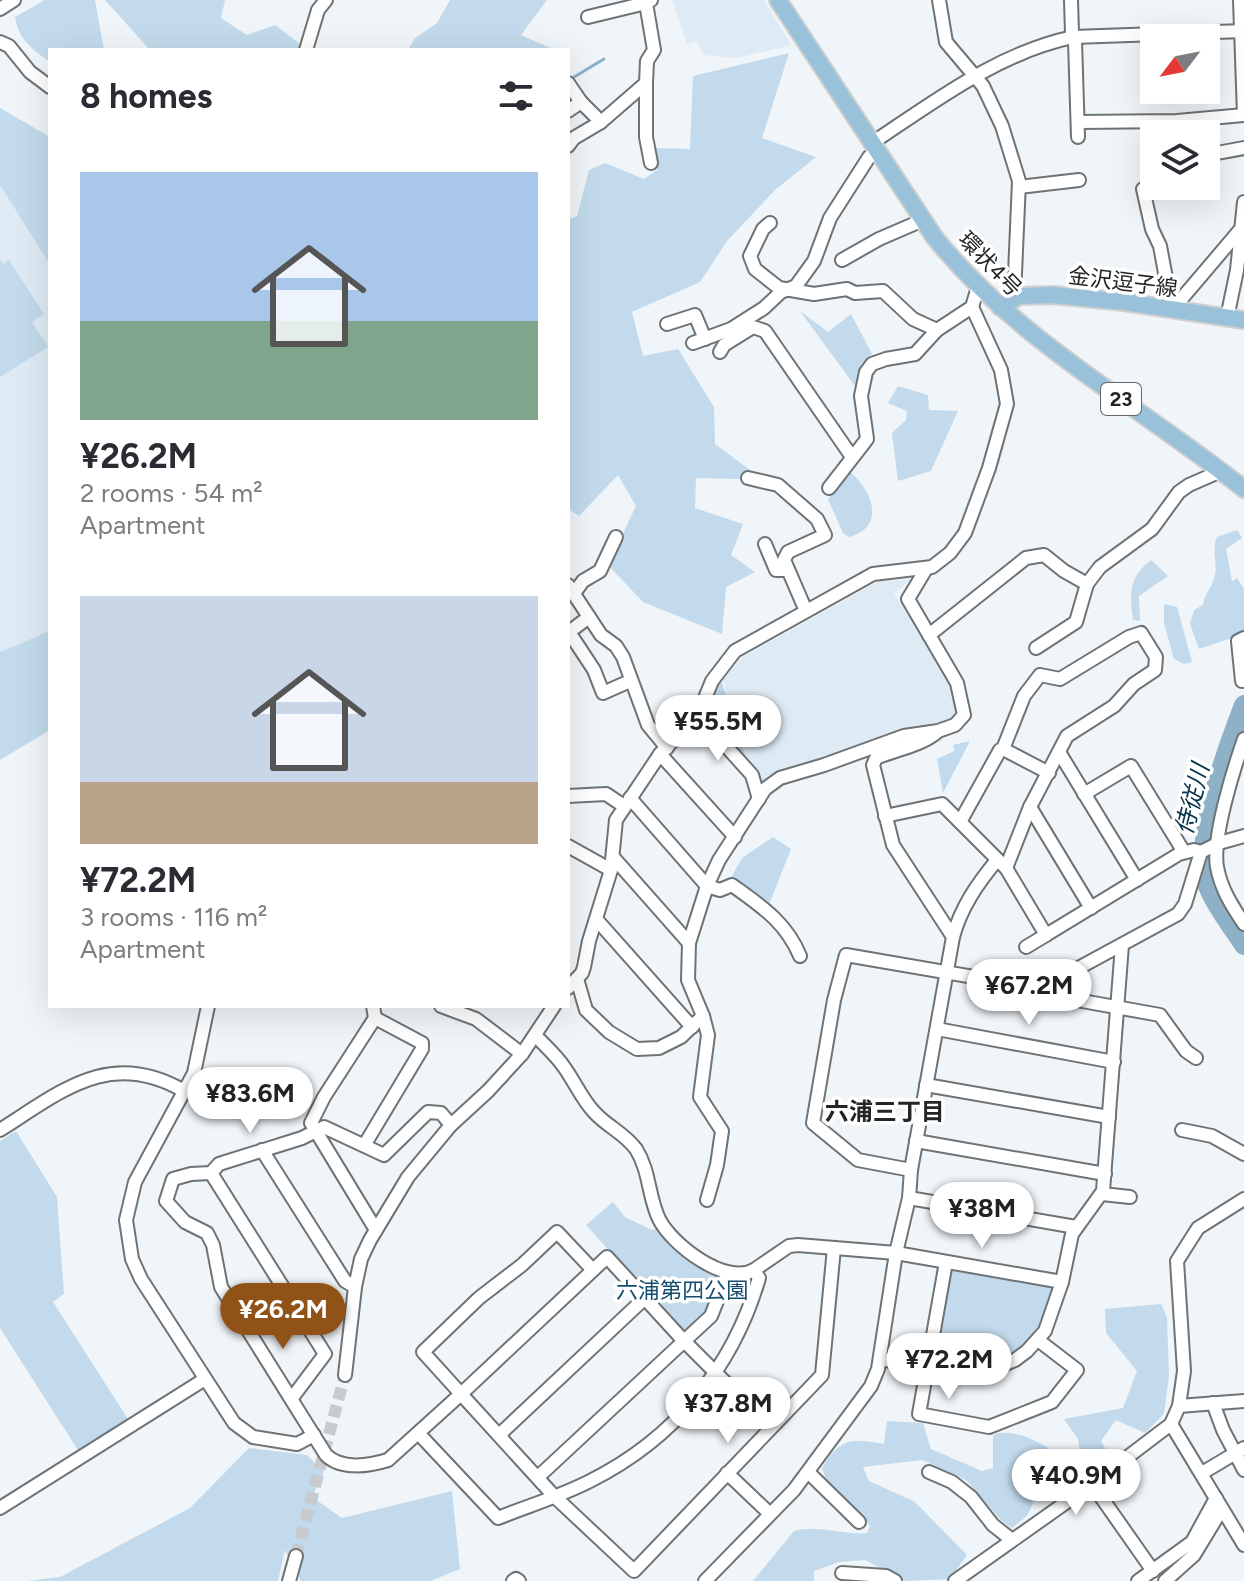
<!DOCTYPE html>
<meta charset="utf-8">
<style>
:root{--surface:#fff;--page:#f7f7f7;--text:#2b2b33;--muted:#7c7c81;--accent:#905216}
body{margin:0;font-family:Figtree,"Noto Sans JP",sans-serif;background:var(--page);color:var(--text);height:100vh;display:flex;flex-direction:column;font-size:30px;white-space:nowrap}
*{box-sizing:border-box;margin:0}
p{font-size:26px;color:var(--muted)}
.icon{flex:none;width:44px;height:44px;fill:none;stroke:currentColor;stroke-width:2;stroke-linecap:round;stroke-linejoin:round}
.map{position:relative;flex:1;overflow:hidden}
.side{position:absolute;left:48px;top:48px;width:522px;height:960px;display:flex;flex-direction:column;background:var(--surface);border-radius:0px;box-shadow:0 8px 32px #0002}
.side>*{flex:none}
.needle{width:52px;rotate:238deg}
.buttons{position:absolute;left:1140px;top:24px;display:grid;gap:16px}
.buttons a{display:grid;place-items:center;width:80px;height:80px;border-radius:0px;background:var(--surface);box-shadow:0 8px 32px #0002;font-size:40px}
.price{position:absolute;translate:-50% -68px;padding:0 18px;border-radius:28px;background:#fff;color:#222;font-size:26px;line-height:52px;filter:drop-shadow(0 2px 4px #0008)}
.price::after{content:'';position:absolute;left:50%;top:48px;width:24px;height:18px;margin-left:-12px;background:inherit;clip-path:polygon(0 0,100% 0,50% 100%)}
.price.on{background:var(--accent);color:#fff}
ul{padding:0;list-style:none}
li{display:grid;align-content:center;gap:16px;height:424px;padding:0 32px}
li span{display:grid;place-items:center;height:248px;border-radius:0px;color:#555}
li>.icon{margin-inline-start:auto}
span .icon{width:144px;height:144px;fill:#fffc;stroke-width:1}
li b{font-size:34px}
h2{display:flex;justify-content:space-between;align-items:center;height:96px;padding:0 32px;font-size:34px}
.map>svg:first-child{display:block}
.built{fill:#dfebf4}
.green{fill:#c2daeb}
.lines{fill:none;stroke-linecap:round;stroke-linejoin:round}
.stream{stroke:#8fb1c8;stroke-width:3}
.river{stroke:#8fb1c8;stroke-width:20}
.minor-tunnel{stroke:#c7cbcf;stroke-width:12;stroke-dasharray:12 6;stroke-linecap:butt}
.minor-casing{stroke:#6e7376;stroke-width:16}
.major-casing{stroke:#cfcfcf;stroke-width:20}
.minor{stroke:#fff;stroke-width:12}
.major{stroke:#99c1da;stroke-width:16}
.labels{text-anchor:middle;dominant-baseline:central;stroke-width:7;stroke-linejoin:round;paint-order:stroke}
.shield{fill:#fff;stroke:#666668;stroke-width:2}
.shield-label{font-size:20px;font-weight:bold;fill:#242527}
.street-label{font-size:22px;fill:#242527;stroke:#fff}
.park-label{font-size:22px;fill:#134d6f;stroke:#fff}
.water-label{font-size:24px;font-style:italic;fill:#05324b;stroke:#fff}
.neighbourhood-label{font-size:24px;font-weight:bold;fill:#242527;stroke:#fff}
</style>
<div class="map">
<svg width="1244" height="1581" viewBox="0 0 1244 1581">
<rect width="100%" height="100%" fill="#f0f5f9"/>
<!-- built -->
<g class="built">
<path d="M672 0H763L792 45 737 58 703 55 697 41 687 44Z"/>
<path d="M0 185 50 265V635L0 665Z"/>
<path d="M911 579 894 594 901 604 904 603 952 681 960 708 956 716 948 722 900 734 760 787 751 771 723 680 741 658 879 581Z"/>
</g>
<!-- green -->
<g class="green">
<path d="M45 0H95L104 50H50V62C33 50 18 39 15 17Z"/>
<path d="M105 0H225L221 18 247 35 275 25 300 44 299 50H150Z"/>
<path d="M450 0H547L521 35 555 50H408L415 38 437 23Z"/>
<path d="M789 53 762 138 816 157 775 190 727 241 700 282 632 312 643 356 678 349 714 407 715 444 750 470 739 479 696 478 695 508 743 524 731 555 755 572 726 587 722 634 643 602 608 565 636 506 618 475 579 516 568 509V220L577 216 589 170 605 163 644 179 657 170 656 148 690 149 693 76Z"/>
<path d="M0 108 50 137V265L0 185Z"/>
<path d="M0 260 3 264 9 260 44 314 32 322 48 347 0 377Z"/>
<path d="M800 311 828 332 851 314 872 354 861 364 855 386Z"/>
<path d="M898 386 928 395 929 410 958 411 931 471 898 481 892 433 906 420 907 411 888 403Z"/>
<path d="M849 471C872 489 887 527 849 537L843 533 828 499Z"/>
<path d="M1237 530 1242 538 1226 549 1232 581 1237 578 1244 589V634L1199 649 1190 624 1194 610 1203 605C1204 594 1212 588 1215 575 1218 562 1211 551 1217 537Z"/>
<path d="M1151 560 1168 576 1139 596 1140 621 1133 620C1130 591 1128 579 1151 560Z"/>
<path d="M1164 604 1177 607 1192 662 1184 664 1174 659 1164 623Z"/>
<path d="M50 631V730L0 760V652Z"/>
<path d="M721 680 747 760 703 716Z"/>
<path d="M970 741 943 793 937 759 954 751 953 745Z"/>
<path d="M773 837 791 849 768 907 728 883 742 858Z"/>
<path d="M16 1131 57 1197 64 1294 53 1302 128 1419 78 1450 0 1328V1141Z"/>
<path d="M613 1202 625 1217 652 1230 659 1227 679 1248 719 1277 706 1312 683 1333 586 1225Z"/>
<path d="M950 1268 1056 1287C1031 1357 1007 1374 933 1362Z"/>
<path d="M1161 1304 1167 1317 1169 1375 1164 1414 1145 1433 1116 1420 1101 1441 1110 1456 1094 1470 1066 1481 1043 1457 1024 1459 1021 1474 1036 1497 1027 1516 1012 1528 1001 1520 966 1480 922 1460 863 1467 869 1481 915 1502 967 1555 950 1579 905 1581 865 1560 839 1562 814 1571V1581H753L794 1531C817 1524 843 1535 867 1533L870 1526C857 1505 828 1493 822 1468 841 1437 851 1439 884 1444L887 1421 923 1423 931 1449 982 1471 993 1468V1435C1018 1426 1045 1447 1067 1459L1080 1452 1078 1439 1064 1419 1123 1408 1137 1371 1106 1333 1105 1309Z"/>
<path d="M249 1448 307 1455 324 1472 312 1497 342 1518 452 1491 460 1569 430 1581H301L285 1550 278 1581H27L60 1577 190 1508Z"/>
</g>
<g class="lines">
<!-- stream -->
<g class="stream">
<path d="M569 80 604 59"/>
<path d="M1144 126 1151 154"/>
</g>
<!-- river -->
<path class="river" d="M1244 705C1227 750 1192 840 1208 886 1216 907 1232 926 1244 945"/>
<!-- minor-tunnel -->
<path class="minor-tunnel" d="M296 1556 345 1375"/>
<defs>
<g id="minor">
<path d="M939 0 946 42 983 86 1002 126 1019 181 1014 297"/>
<path d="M1071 0 1072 33 1075 41 1078 137"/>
<path d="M1240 0 1244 115"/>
<path d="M0 9 14 0"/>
<path d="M588 17 646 3"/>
<path d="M0 42 9 46 30 72 50 87"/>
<path d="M306 50 318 10 326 0"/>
<path d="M568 83 581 102"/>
<path d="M646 83V137L651 163"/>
<path d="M568 111 581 102 601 122"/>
<path d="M1078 122 1177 121 1244 115"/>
<path d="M872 143C935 101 998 53 1073 37L1244 31"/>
<path d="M568 146 574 138 601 122 646 83 647 61 654 50 646 3 651 0"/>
<path d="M1206 155 1244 148"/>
<path d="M1019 187 1079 180"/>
<path d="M1143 189 1152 229 1160 246 1172 310"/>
<path d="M770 223 763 229 750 256 755 269 779 288 814 294 847 289 855 293 883 291 913 319 937 330"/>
<path d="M842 260 879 239 923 220"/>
<path d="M1172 310 1240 230"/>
<path d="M1227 318 1237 270 1244 202"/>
<path d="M667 324 695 315 705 339"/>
<path d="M693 343 731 329 764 308 781 292 796 286 814 261 830 218 869 157 877 151"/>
<path d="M720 352 724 345 753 327 765 331 852 457"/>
<path d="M748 478 778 485 817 519 825 535 788 552 784 560 806 611"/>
<path d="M829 488 867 439 861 396 866 372 872 364 886 359 915 354 937 330 972 307 978 287"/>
<path d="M765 544 776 570H786"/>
<path d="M568 585 601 635 616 646 623 657 648 725 667 748"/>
<path d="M575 592 583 581 600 571 616 537"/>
<path d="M589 617 569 632 594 670 603 693 630 681"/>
<path d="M929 635 1026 558 1044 555 1064 571 1087 584 1100 567 1152 529 1179 492 1189 485 1221 471"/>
<path d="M1036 648 1076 622 1087 584"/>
<path d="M1242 681 1238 641 1244 638"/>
<path d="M698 715 752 775 759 799"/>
<path d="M936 733C922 745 895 750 876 758L873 765 893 845 953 937"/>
<path d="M1244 739C1234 768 1212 837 1217 867 1221 889 1232 906 1244 924"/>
<path d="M1059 752 1137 880"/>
<path d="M660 754 735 837"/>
<path d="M1084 794 1131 766 1184 852"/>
<path d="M568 796 606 794 624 806"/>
<path d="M630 798 707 886 720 890 732 885C761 906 786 922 800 956"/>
<path d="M1030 807 1091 908"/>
<path d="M885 816 942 804 1006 868 1046 935 1179 854 1194 850 1201 852"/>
<path d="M960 822 1000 750 1003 749"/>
<path d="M568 846 611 870"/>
<path d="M613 857 689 943"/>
<path d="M1006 868 1030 807 1067 736 1114 706 1134 684 1155 670 1156 657 1141 633 1129 637 1060 679 1040 675 1024 696 1003 749 1049 773"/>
<path d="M596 919 692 1027"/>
<path d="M1026 947 1046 935"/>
<path d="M577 979 586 1010 609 1032 637 1049 659 1048 681 1037 703 1016 688 980 689 943 707 886 719 860 765 789 780 778 824 765 904 736 938 731 955 725 964 715 957 683 908 599 926 569"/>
<path d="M1050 982 1060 997 1160 1015 1186 1051 1196 1058"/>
<path d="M568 988 582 973 584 967 589 941 611 870 616 820 660 754 698 715 712 681 735 651 873 574 932 567 950 553 965 533 989 468 1007 404 1001 370 972 307"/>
<path d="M208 1006 194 1073 135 1182 126 1220 132 1259 141 1279 234 1423 253 1437 297 1444 314 1435"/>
<path d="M373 1006 375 1018 324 1097 311 1123 376 1230"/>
<path d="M441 1006 476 1019 522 1054"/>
<path d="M703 1016 708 1035 700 1097 722 1131 717 1165 707 1200"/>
<path d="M937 1029 1114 1062"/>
<path d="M535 1035C545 1046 556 1055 564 1067 575 1082 582 1100 595 1113 608 1127 624 1133 636 1149 650 1171 648 1196 659 1219 672 1245 726 1286 754 1270"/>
<path d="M926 1085 1109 1117"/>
<path d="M451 1125 441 1113 428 1112 384 1155 324 1127 302 1138 219 1164 211 1173 191 1174 173 1179 166 1201 185 1222 207 1233 213 1245 221 1287 326 1455C341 1470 369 1466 388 1460L461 1394 554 1496 634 1571 822 1375 834 1248"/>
<path d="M0 1130C62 1091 110 1048 184 1091"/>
<path d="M1182 1130 1212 1136 1244 1154"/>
<path d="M916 1141 1105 1174"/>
<path d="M365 1144 422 1049V1043L375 1018"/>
<path d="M262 1150 345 1281 355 1287"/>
<path d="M911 1170 858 1160 813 1123 834 1000 846 955 1020 985 1041 984 1060 978 1178 914 1185 904 1201 852 1219 843 1244 836"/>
<path d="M211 1173 325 1354 292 1398"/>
<path d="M1102 1194 1130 1197"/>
<path d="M909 1198 1076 1227"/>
<path d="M946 1262 919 1414 989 1427 1052 1402 1077 1370 1038 1340"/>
<path d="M592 1269 557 1232 522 1265 479 1298 423 1352 461 1394 607 1257 683 1340 770 1427"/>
<path d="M880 1359 967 1374 986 1372 1015 1360 1027 1351 1045 1331 1062 1282 1072 1234 1103 1191 1122 945"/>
<path d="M345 1375 355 1287 361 1259 370 1240 408 1177 451 1125 488 1091 522 1054 554 1006"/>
<path d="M1213 1403 1223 1430 1244 1470"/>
<path d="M1179 1406 1244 1401"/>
<path d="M1171 1424 1244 1545"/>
<path d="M419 1434 498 1518C528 1506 561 1496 590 1481 674 1439 733 1368 759 1278L754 1270 789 1246 798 1245 896 1253 1062 1282"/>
<path d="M499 1435 645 1298"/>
<path d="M808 1472 859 1522"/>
<path d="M929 1472 952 1482 971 1497 993 1525 1012 1540"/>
<path d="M727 1473 769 1513"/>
<path d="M1202 1473 1244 1448"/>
<path d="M538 1477 711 1316 728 1273"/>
<path d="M1092 1484 1153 1571"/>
<path d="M0 1508 205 1379"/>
<path d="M842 1573 886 1576 895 1581"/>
<path d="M289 1581 296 1556"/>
<path d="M513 1581 516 1579 519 1581"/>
<path d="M705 1581 794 1490 871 1386 878 1369 896 1253 909 1198 911 1170 953 937C961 907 978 883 997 860"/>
<path d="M955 1581 1092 1484 1171 1424 1179 1406 1184 1371 1177 1261 1198 1228 1244 1199"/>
<path d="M1138 1581 1192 1542 1216 1498"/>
<path d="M1165 1581 1194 1555 1217 1517 1212 1507"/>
</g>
<g id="major">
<path d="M778 0 935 238C1020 343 1140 406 1244 489"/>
<path d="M1000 307 1019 296 1053 295 1124 302 1244 320"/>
</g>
</defs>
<!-- minor casing -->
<use href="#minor" class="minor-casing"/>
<!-- major casing -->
<use href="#major" class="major-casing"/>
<!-- minor -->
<use href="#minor" class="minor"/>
<!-- major -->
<use href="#major" class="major"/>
</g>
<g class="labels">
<!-- shield labels -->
<rect class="shield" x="1101" y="383" width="40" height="32" rx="6"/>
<g class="shield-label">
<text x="1121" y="399">23</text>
</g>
<!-- street labels -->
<g class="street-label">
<text transform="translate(990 264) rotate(46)">環状4号</text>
<text transform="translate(1123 282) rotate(7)">金沢逗子線</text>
</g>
<!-- park labels -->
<g class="park-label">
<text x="682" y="1290">六浦第四公園</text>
</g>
<!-- water labels -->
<g class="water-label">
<text transform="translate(1192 799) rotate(-76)">侍従川</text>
</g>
<!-- neighbourhood labels -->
<g class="neighbourhood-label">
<text x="885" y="1111">六浦三丁目</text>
</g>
</g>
</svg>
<div class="buttons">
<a><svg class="needle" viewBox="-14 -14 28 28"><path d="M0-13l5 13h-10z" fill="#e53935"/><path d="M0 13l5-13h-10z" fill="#7c7c81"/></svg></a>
<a><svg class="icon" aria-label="layers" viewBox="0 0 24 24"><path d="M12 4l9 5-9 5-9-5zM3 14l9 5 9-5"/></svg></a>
</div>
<b class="price" style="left:718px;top:763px">¥55.5M</b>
<b class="price" style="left:1029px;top:1027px">¥67.2M</b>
<b class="price" style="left:250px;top:1135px">¥83.6M</b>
<b class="price" style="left:982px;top:1250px">¥38M</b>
<b class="price on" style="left:283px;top:1351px">¥26.2M</b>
<b class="price" style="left:949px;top:1401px">¥72.2M</b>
<b class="price" style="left:728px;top:1445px">¥37.8M</b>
<b class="price" style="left:1076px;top:1517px">¥40.9M</b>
<section class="side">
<h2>8 homes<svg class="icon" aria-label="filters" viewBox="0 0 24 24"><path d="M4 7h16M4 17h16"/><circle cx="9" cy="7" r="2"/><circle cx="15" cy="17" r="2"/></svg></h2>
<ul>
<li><span style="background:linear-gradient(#a9c7e8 60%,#7fa58c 0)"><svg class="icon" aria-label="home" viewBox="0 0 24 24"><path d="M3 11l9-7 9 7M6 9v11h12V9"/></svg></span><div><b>¥26.2M</b><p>2 rooms · 54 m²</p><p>Apartment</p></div></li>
<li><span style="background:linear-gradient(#c9d6e8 75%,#b9a48a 0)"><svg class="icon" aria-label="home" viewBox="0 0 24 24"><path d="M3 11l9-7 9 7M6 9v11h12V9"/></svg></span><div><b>¥72.2M</b><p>3 rooms · 116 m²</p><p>Apartment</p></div></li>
</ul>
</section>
</div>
